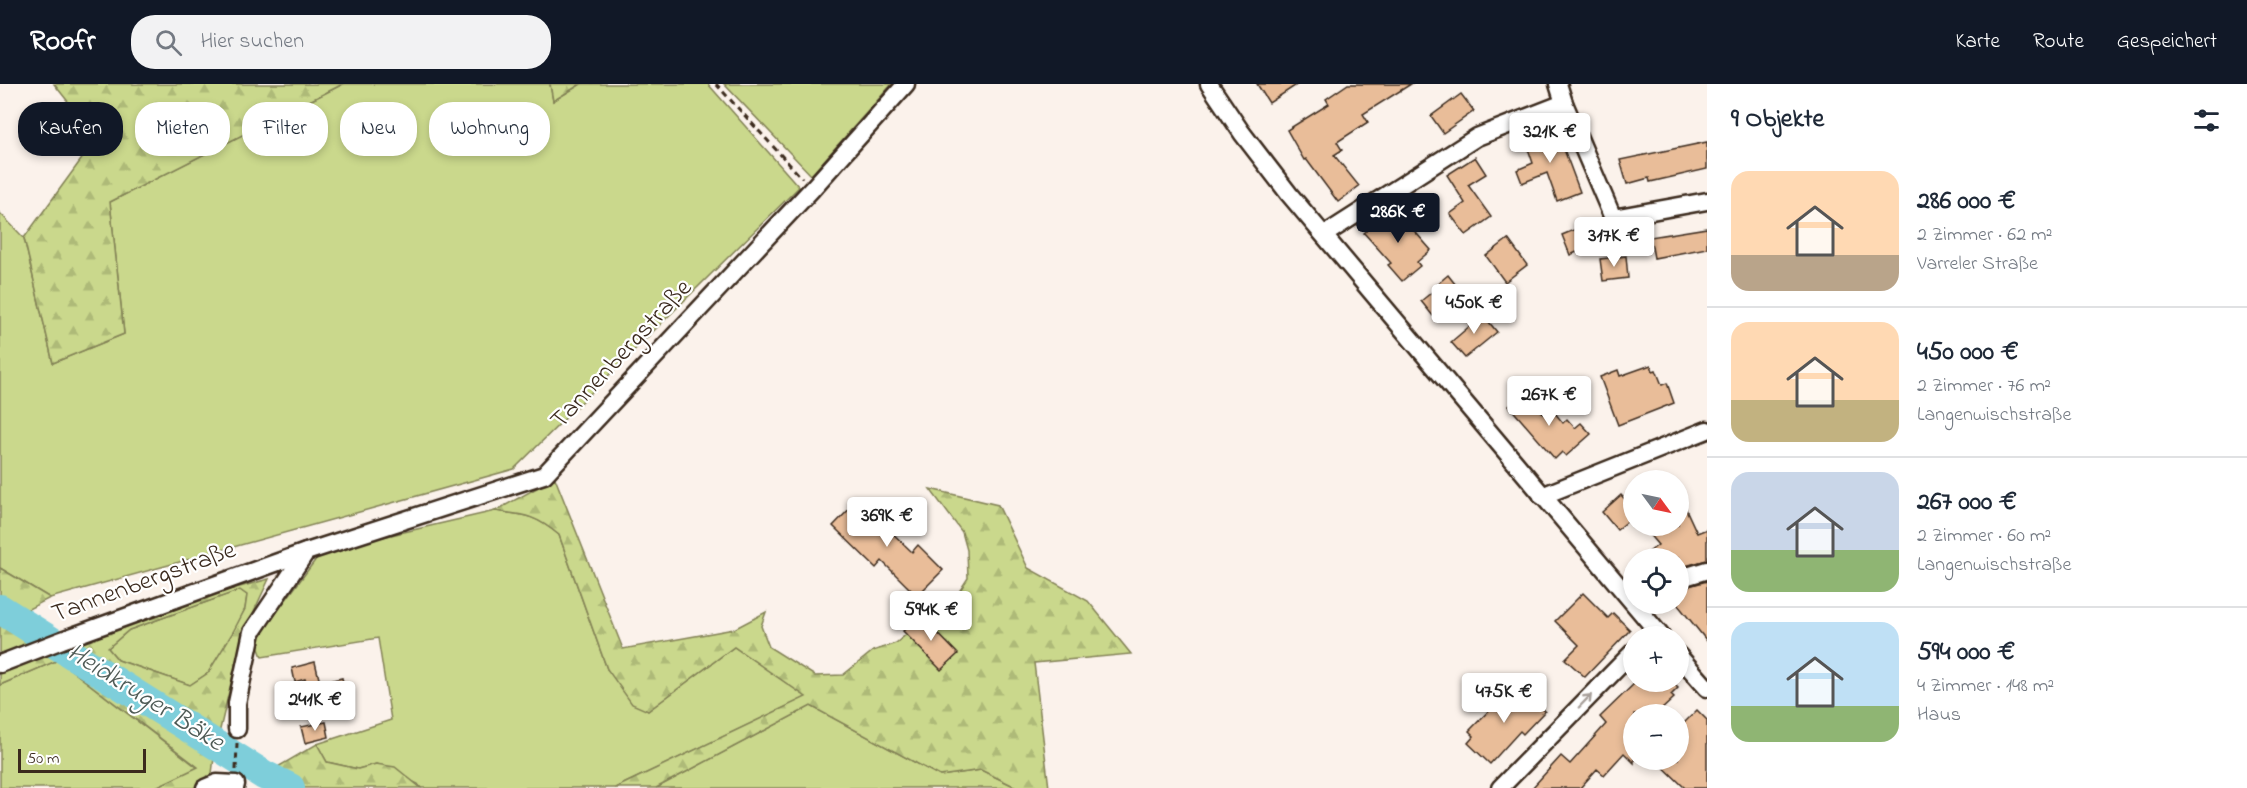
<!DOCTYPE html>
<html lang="de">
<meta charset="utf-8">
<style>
:root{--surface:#fff;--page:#f2f2f3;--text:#1f2937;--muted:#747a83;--line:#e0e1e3;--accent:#111827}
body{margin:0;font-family:"Indie Flower",sans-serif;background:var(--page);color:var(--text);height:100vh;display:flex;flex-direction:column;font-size:22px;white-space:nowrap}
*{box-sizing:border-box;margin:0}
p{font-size:20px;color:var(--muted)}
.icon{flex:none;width:33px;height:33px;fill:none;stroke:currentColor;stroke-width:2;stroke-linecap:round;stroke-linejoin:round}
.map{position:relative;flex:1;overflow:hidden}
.details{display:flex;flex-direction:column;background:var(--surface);width:540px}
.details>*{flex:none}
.top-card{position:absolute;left:18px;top:18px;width:570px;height:54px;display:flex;gap:12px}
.needle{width:39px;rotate:123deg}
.tools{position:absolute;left:1623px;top:386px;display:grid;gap:12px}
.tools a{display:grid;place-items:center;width:66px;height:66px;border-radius:50%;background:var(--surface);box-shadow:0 3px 9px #0003;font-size:30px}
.scale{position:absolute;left:18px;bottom:15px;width:128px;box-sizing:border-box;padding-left:6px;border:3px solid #3b2a1e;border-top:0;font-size:16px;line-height:21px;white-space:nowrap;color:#3b2a1e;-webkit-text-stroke:4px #fff;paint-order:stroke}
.price{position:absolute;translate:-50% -51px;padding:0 14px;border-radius:6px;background:#fff;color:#222;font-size:20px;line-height:39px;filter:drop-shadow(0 2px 3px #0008)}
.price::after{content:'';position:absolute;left:50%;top:36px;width:18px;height:14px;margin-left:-9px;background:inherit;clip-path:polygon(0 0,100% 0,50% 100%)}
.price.selected{background:var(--accent);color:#fff}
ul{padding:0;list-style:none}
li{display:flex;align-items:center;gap:18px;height:150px;padding:0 24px}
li+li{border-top:2px solid var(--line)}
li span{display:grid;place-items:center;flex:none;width:168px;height:120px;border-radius:18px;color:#555}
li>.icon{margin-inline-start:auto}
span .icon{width:72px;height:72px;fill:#fffc;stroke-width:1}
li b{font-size:26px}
h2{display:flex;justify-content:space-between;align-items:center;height:72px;padding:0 24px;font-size:26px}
.pill{padding:0 21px;border-radius:24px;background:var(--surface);box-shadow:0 3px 9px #0003;font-size:21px;line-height:54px}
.pill.selected{background:var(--accent);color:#fff}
header{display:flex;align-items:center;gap:36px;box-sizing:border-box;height:84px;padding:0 30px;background:var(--accent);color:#fff}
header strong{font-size:28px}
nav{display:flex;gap:33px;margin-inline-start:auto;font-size:21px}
.search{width:420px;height:54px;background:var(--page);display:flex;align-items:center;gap:15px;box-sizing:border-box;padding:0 21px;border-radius:24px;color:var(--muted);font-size:22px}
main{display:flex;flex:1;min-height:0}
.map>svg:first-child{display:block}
.green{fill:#cad88c;stroke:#828155;stroke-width:1.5}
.forest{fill:url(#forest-firs);stroke:#828155;stroke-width:1.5;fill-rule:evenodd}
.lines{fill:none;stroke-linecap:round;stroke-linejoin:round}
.river{stroke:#7eceda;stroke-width:30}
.building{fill:#e9bd99;stroke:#3b2a1e;stroke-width:1.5}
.minor-casing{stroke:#3b2a1e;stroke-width:21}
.path{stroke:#3b2a1e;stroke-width:3;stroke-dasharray:6 4.5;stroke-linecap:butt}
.minor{stroke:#fff;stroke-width:16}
.oneway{stroke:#a79f9a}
.labels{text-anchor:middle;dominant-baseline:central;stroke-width:4.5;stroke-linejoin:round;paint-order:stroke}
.street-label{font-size:26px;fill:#3b2a1e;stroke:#fff}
.water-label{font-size:27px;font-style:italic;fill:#4f5b56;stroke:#fff}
</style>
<header>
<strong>Roofr</strong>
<div class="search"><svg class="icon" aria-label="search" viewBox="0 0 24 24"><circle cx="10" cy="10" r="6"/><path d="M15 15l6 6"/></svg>Hier suchen</div>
<nav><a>Karte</a><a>Route</a><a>Gespeichert</a></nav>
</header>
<main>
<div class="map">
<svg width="1707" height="704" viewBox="0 0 1707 704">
<defs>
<pattern id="forest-firs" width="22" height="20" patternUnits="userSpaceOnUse" patternTransform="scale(1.5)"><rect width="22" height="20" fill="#cad88c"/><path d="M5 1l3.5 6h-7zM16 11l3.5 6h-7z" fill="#aeba78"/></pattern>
</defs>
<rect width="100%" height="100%" fill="#fbf2eb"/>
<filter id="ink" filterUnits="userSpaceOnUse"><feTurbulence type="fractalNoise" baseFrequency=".0167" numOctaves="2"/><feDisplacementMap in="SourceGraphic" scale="12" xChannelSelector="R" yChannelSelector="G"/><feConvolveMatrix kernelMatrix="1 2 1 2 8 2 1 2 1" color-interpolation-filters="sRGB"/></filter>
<g filter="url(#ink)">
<!-- green -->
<g class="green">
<path d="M343 0H550L553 17 581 0H708L799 103 514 385 50 514 0 484V129L24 154 53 279 124 250 110 118Z"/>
<path d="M724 0H892L811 91Z"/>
<path d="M495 427C526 431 535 431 559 451L607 585 648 627 734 563 807 613 615 704H421L418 700 376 680 358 685 327 678 317 660 391 636 378 554 262 573 256 556 322 467Z"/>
<path d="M240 506 247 511 245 525 234 548 208 589 190 601 118 576 108 564 129 546Z"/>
<path d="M58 576 198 684 154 704H0V601Z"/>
<path d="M811 622 940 692 981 686 1018 704H656Z"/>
</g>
<!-- forest -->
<g class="forest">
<path d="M54 0H343L110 118 124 250 53 279 24 154 97 54Z"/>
<path d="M550 0H581L553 17Z"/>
<path d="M555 394 623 565 734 545 766 528 761 542 769 563 815 592 843 591 873 567 896 559 941 521 955 514 968 494 967 466 962 448 930 405 998 421 1028 484 1088 517 1131 570 1034 579 1049 704H1018L981 686 940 692 811 622 656 704H615L806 613 734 563 648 627 632 620 607 585 559 451C535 431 526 431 495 427Z"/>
<path d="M0 484 50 514 17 531 0 521Z"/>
<path d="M269 495 242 553 217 658 77 569 75 547ZM240 506 247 511 245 525 233 548 208 589 190 601 118 576 108 564 129 546Z"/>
<path d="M0 528 215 666 211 697 195 704H154L198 683 58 576 0 601Z"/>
<path d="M317 660 327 678 358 685 376 680 395 683 421 704H291L264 691Z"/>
</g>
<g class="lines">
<!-- river -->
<path class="river" d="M0 525 264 691 290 704"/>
</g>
<!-- building -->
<g class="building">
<path d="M1257 0H1298L1269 19Z"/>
<path d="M1348 0H1411L1363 30 1368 38 1337 58 1342 66 1334 71 1359 102 1338 118 1306 75 1304 76 1287 46 1329 20 1326 15Z"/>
<path d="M1461 10 1474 27 1443 49 1431 32Z"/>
<path d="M1556 44 1580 108 1557 117 1547 89 1522 99 1517 86 1533 79 1525 56Z"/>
<path d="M1707 58V85L1650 98 1649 94 1627 100 1620 76Z"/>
<path d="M1475 73 1486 90 1468 101 1491 133 1466 151 1450 130 1465 119 1447 91Z"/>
<path d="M1396 126 1431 166 1417 178 1420 182 1402 197 1388 181 1391 179 1364 149 1383 132 1386 135Z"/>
<path d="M1586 141 1593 161 1570 171 1562 151Z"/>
<path d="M1707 144V164L1654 174 1650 153Z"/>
<path d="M1508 155 1527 181 1505 198 1486 172Z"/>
<path d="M1626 172 1628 194 1603 197 1600 175Z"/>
<path d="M1448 191 1459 205 1446 216 1448 219 1433 232 1421 217 1437 204 1435 202Z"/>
<path d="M1480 227 1497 248 1465 274 1451 258 1471 241 1468 237Z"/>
<path d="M1651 281 1653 287 1656 286 1662 301 1667 299 1674 319 1618 341 1600 293 1618 286 1620 292Z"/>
<path d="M1525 308 1544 330 1551 324 1563 339 1567 335 1575 344 1581 339 1591 350 1566 372 1562 368 1555 375 1509 322Z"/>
<path d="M1678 408 1697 449 1707 445V476L1678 484V474H1641L1658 461 1641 441H1678Z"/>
<path d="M1621 411 1634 425V432L1617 446 1602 428Z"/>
<path d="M858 416 912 468 918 461 943 486 917 512 882 477 876 484 833 442Z"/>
<path d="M1707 497V557L1678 521V505Z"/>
<path d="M1583 509 1608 534 1613 529 1630 546 1585 593 1565 575 1579 561 1555 537Z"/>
<path d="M920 531 958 570 941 586 903 547Z"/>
<path d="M315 578 320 599 342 594 350 625 313 633 305 595 295 598 292 584Z"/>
<path d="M1637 597H1671L1678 604 1671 611 1674 614 1660 627 1657 625 1652 630H1634V679L1624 669 1604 691 1597 685 1580 704H1532L1561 672 1570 680 1606 640 1600 633Z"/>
<path d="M1510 605 1521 616 1527 609 1545 627 1523 650 1520 647 1490 680 1468 659 1474 652 1469 647Z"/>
<path d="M1697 626 1707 636V704H1685L1655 675H1678V645Z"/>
<path d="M326 638 329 653 305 659 301 643Z"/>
</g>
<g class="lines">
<defs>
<g id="minor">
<path d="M1209 0 1242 49 1289 110 1661 552"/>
<path d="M1558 0 1564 19 1613 134 1707 117"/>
<path d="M1324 151 1477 53 1564 19"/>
<path d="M1542 412 1707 346"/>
<path d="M1678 495 1707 486"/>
<path d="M1678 571 1707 604"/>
<path d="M0 580 62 556 306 468 544 391 812 105 906 0"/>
<path d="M237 645V619L252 548 306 468"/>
<path d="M205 704 217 699 236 700 235 704"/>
<path d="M1500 704 1634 567"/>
</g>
</defs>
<!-- minor casing -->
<use href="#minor" class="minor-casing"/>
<!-- path -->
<g class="path">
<path d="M716 0 802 94"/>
<path d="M236 686 237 659"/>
</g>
<!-- minor -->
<use href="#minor" class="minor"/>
</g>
<!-- one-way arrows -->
<defs><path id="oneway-shaft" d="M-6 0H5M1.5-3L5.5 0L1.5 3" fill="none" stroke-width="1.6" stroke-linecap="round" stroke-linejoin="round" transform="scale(1.5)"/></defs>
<use class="oneway" href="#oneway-shaft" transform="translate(1585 617) rotate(-46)"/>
</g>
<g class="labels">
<!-- street labels -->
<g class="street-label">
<text transform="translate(622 271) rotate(-47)">Tannenbergstraße</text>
<text transform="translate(144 499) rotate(-20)">Tannenbergstraße</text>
</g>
<!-- water labels -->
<g class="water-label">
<text transform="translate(145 614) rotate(32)">Heidkruger Bäke</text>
</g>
</g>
</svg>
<div class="tools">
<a><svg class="needle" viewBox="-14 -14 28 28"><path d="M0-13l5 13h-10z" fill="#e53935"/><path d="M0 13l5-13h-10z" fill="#747a83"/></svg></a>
<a><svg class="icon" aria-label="locate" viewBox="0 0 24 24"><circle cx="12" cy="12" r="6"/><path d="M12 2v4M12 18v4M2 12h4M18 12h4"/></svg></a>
<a>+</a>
<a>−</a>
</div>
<div class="scale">50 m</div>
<b class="price" style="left:1550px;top:80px">321K €</b>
<b class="price selected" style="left:1398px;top:160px">286K €</b>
<b class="price" style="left:1614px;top:184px">317K €</b>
<b class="price" style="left:1474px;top:251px">450K €</b>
<b class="price" style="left:1549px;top:343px">267K €</b>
<b class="price" style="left:887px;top:464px">369K €</b>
<b class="price" style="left:931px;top:558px">594K €</b>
<b class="price" style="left:1504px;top:640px">475K €</b>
<b class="price" style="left:315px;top:648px">241K €</b>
<div class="top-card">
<a class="pill selected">Kaufen</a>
<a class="pill">Mieten</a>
<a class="pill">Filter</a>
<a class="pill">Neu</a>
<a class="pill">Wohnung</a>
</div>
</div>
<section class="details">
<h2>9 Objekte<svg class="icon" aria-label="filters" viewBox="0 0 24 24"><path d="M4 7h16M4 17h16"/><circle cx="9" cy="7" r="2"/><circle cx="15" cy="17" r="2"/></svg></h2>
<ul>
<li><span style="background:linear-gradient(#ffd9b3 70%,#b9a48a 0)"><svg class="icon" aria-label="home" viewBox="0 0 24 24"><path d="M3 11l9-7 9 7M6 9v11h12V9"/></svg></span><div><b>286 000 €</b><p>2 Zimmer · 62 m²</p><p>Varreler Straße</p></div></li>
<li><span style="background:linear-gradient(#ffd9b3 65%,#c2b280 0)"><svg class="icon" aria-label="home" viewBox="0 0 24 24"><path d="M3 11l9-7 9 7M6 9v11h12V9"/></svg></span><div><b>450 000 €</b><p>2 Zimmer · 76 m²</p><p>Langenwischstraße</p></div></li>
<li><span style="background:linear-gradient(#c9d6e8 65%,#8fb573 0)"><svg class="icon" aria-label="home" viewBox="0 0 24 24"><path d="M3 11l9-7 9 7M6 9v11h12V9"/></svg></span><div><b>267 000 €</b><p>2 Zimmer · 60 m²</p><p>Langenwischstraße</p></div></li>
<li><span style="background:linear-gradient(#bfe0f5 70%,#8fb573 0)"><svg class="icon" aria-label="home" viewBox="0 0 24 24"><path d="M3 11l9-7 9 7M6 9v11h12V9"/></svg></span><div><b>594 000 €</b><p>4 Zimmer · 148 m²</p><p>Haus</p></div></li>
</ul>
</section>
</main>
